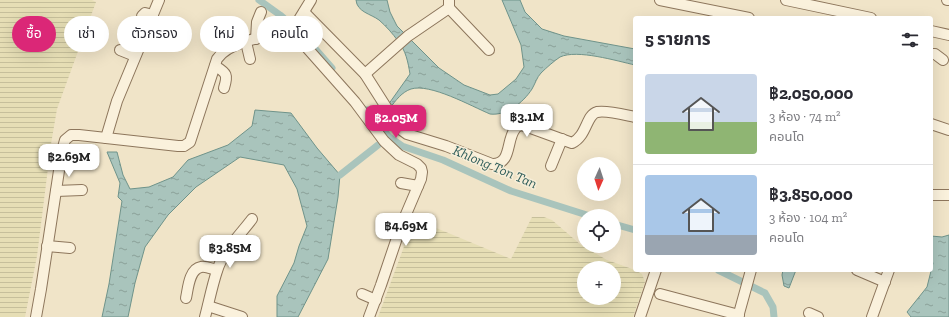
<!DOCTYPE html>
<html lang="th">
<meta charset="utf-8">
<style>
:root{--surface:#fff;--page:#f2f2f3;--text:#2b2b33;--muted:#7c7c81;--line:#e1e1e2;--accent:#db2777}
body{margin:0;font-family:"Zilla Slab","Noto Sans Thai",serif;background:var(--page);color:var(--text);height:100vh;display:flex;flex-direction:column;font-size:15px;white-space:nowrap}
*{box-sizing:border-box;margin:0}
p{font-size:13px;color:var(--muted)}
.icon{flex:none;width:22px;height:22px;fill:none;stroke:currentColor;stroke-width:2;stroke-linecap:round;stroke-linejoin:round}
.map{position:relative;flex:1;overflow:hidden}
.side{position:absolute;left:633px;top:16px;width:300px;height:256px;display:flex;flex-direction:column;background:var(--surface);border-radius:4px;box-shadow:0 4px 16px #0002}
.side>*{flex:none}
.guide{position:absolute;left:12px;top:16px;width:380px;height:36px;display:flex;gap:8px}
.needle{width:26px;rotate:183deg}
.tools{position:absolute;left:577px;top:157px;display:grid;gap:8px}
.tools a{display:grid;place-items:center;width:44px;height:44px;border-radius:50%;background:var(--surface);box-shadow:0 4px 16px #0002;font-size:20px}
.price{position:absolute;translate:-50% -34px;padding:0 9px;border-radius:8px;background:#fff;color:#222;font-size:13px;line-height:26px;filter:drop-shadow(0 1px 2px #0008)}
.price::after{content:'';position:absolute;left:50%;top:24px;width:12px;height:9px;margin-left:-6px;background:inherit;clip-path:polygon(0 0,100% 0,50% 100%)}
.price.current{background:var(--accent);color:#fff}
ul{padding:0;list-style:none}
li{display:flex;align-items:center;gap:12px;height:100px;padding:0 12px}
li+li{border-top:1px solid var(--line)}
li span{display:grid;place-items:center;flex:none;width:112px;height:80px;border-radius:4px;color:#555}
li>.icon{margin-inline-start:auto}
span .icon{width:48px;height:48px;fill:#fffc;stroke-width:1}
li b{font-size:17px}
h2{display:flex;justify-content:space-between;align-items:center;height:48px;padding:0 12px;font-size:17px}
.pill{padding:0 14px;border-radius:18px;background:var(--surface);box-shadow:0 4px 16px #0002;font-size:14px;line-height:36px}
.pill.current{background:var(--accent);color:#fff}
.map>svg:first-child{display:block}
.farmland{fill:url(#farmland-rules);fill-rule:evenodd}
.water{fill:url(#water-ripples);stroke:#6f938a}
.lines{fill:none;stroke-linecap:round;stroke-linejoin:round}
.canal{stroke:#a9c4bc;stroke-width:7}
.minor-casing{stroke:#8d765c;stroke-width:12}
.minor{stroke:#faf1dc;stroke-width:10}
.labels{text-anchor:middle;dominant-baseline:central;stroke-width:3;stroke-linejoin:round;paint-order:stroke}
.water-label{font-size:14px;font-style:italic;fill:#2f5d5a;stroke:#f7eed8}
</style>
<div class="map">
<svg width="949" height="317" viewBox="0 0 949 317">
<defs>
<pattern id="farmland-rules" width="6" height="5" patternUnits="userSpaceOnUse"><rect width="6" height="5" fill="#e6deb5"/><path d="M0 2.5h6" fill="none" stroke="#c6bf9b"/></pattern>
<pattern id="water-ripples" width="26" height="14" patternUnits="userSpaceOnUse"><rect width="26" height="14" fill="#a9c4bc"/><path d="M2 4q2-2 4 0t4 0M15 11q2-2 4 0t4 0" fill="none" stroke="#8ba098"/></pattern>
</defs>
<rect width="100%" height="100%" fill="#f0e4c8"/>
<!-- farmland -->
<g class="farmland">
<path d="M0 0H92L96 2 57 109 51 144 37 256 25 317H0Z"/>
<path d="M532 217H544L552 220 581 245 607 260 635 270 642 274 645 282 633 317H378L409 233 415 227 422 224 429 225 511 259ZM584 268H614V298H584Z"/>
</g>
<!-- water -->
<g class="water">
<path d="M356 0H387L390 12 397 26 439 68 464 85 490 95 498 94 516 79 524 67 521 45 502 0H520L525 12 542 29 564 36 635 49V65C617 61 577 49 560 57 554 61 546 68 541 73 537 77 535 84 532 89 523 103 506 116 490 114 471 106 430 83 411 89 402 92 396 100 390 108L388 105 410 74C408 62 406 51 398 41 393 34 386 26 379 20 371 14 357 12 356 0Z"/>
<path d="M255 110 291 113 317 148 340 175 338 197 328 259 298 317H277V296L294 263 299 246 307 226 297 189 284 165 240 157 196 187 168 215 145 247 135 283 128 317H102L109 284 122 201 118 197 120 183 107 152H117L123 175 130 189 149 187 173 177 188 160 228 145 252 126Z"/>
<path d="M949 235V317H911L907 312 927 287 933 263 931 260V236L942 237Z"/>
<path d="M783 270H796L789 288 784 286 782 275Z"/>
</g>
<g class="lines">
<!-- canal -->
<g class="canal">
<path d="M259 0 280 15 304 36 332 68"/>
<path d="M367 110 389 137 402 146 443 160 511 191 590 216"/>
<path d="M340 175 378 145"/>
<path d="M614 224 635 230"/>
<path d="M718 270 765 293 773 307 774 317"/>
</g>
<defs>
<g id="minor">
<path d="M449 0V8L489 50"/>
<path d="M660 0 749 18"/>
<path d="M786 0 871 18"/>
<path d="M947 0H949"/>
<path d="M304 12 365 74 400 129 407 134 446 146 492 164C512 165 506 140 515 129 516 127 519 126 521 125L528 127 572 143C587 136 586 115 597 112 607 110 625 115 635 117"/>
<path d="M149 26 143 23 142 16 145 13 153 15"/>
<path d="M292 31 355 102 384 141 399 155 417 164 421 168 422 172 421 179 401 226 381 285 369 317"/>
<path d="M931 31 949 35"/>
<path d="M256 39 257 22 261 12"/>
<path d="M246 42 250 59"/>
<path d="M120 50 135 56"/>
<path d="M931 54H935L943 60"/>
<path d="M215 66C227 73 228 75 224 88"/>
<path d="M365 74 408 36 449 8"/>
<path d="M931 124 949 130"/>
<path d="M106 138 117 101 159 0"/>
<path d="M551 166 562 139"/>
<path d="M401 183 418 186"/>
<path d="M56 191 82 190"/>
<path d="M931 195H949"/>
<path d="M47 246 70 248"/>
<path d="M857 270 885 282"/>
<path d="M362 294 376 300"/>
<path d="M660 294 739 315"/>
<path d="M186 298C188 289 189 269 201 267 206 266 212 269 217 270"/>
<path d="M208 306 242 317"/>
<path d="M809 313 818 317"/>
<path d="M36 317 41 289 62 151 65 140 71 135H79L178 146H184L190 142 217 59C230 40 270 36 292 31L311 0"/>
<path d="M205 317C209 302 212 286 217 271 223 251 240 235 252 219"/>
<path d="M640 317 656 270"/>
<path d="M738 317 751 270"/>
<path d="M872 317 889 270"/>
</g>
</defs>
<!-- minor casing -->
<use href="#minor" class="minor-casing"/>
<!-- minor -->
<use href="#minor" class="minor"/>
</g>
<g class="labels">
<!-- water labels -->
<g class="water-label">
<text transform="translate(495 167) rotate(23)">Khlong Ton Tan</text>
</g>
</g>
</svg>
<div class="tools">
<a><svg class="needle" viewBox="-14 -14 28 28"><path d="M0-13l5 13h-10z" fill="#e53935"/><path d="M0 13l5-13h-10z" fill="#7c7c81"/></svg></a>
<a><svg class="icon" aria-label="locate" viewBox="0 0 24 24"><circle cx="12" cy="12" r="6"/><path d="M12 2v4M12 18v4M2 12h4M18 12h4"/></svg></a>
<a>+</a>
</div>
<b class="price" style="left:527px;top:138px">฿3.1M</b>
<b class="price current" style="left:396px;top:139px">฿2.05M</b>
<b class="price" style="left:69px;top:178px">฿2.69M</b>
<b class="price" style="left:406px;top:247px">฿4.69M</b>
<b class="price" style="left:230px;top:269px">฿3.85M</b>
<div class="guide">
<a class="pill current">ซื้อ</a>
<a class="pill">เช่า</a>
<a class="pill">ตัวกรอง</a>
<a class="pill">ใหม่</a>
<a class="pill">คอนโด</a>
</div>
<section class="side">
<h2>5 รายการ<svg class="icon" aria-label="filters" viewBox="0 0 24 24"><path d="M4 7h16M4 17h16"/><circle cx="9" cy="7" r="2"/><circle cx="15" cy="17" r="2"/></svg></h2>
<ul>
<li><span style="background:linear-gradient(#c9d6e8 60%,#8fb573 0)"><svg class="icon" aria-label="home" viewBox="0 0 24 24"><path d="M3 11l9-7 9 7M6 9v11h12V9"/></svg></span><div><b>฿2,050,000</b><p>3 ห้อง · 74 m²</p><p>คอนโด</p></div></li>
<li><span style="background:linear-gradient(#a9c7e8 75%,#9aa5b1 0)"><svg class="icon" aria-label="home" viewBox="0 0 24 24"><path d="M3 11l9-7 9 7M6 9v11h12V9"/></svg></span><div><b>฿3,850,000</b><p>3 ห้อง · 104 m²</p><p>คอนโด</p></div></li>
</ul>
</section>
</div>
